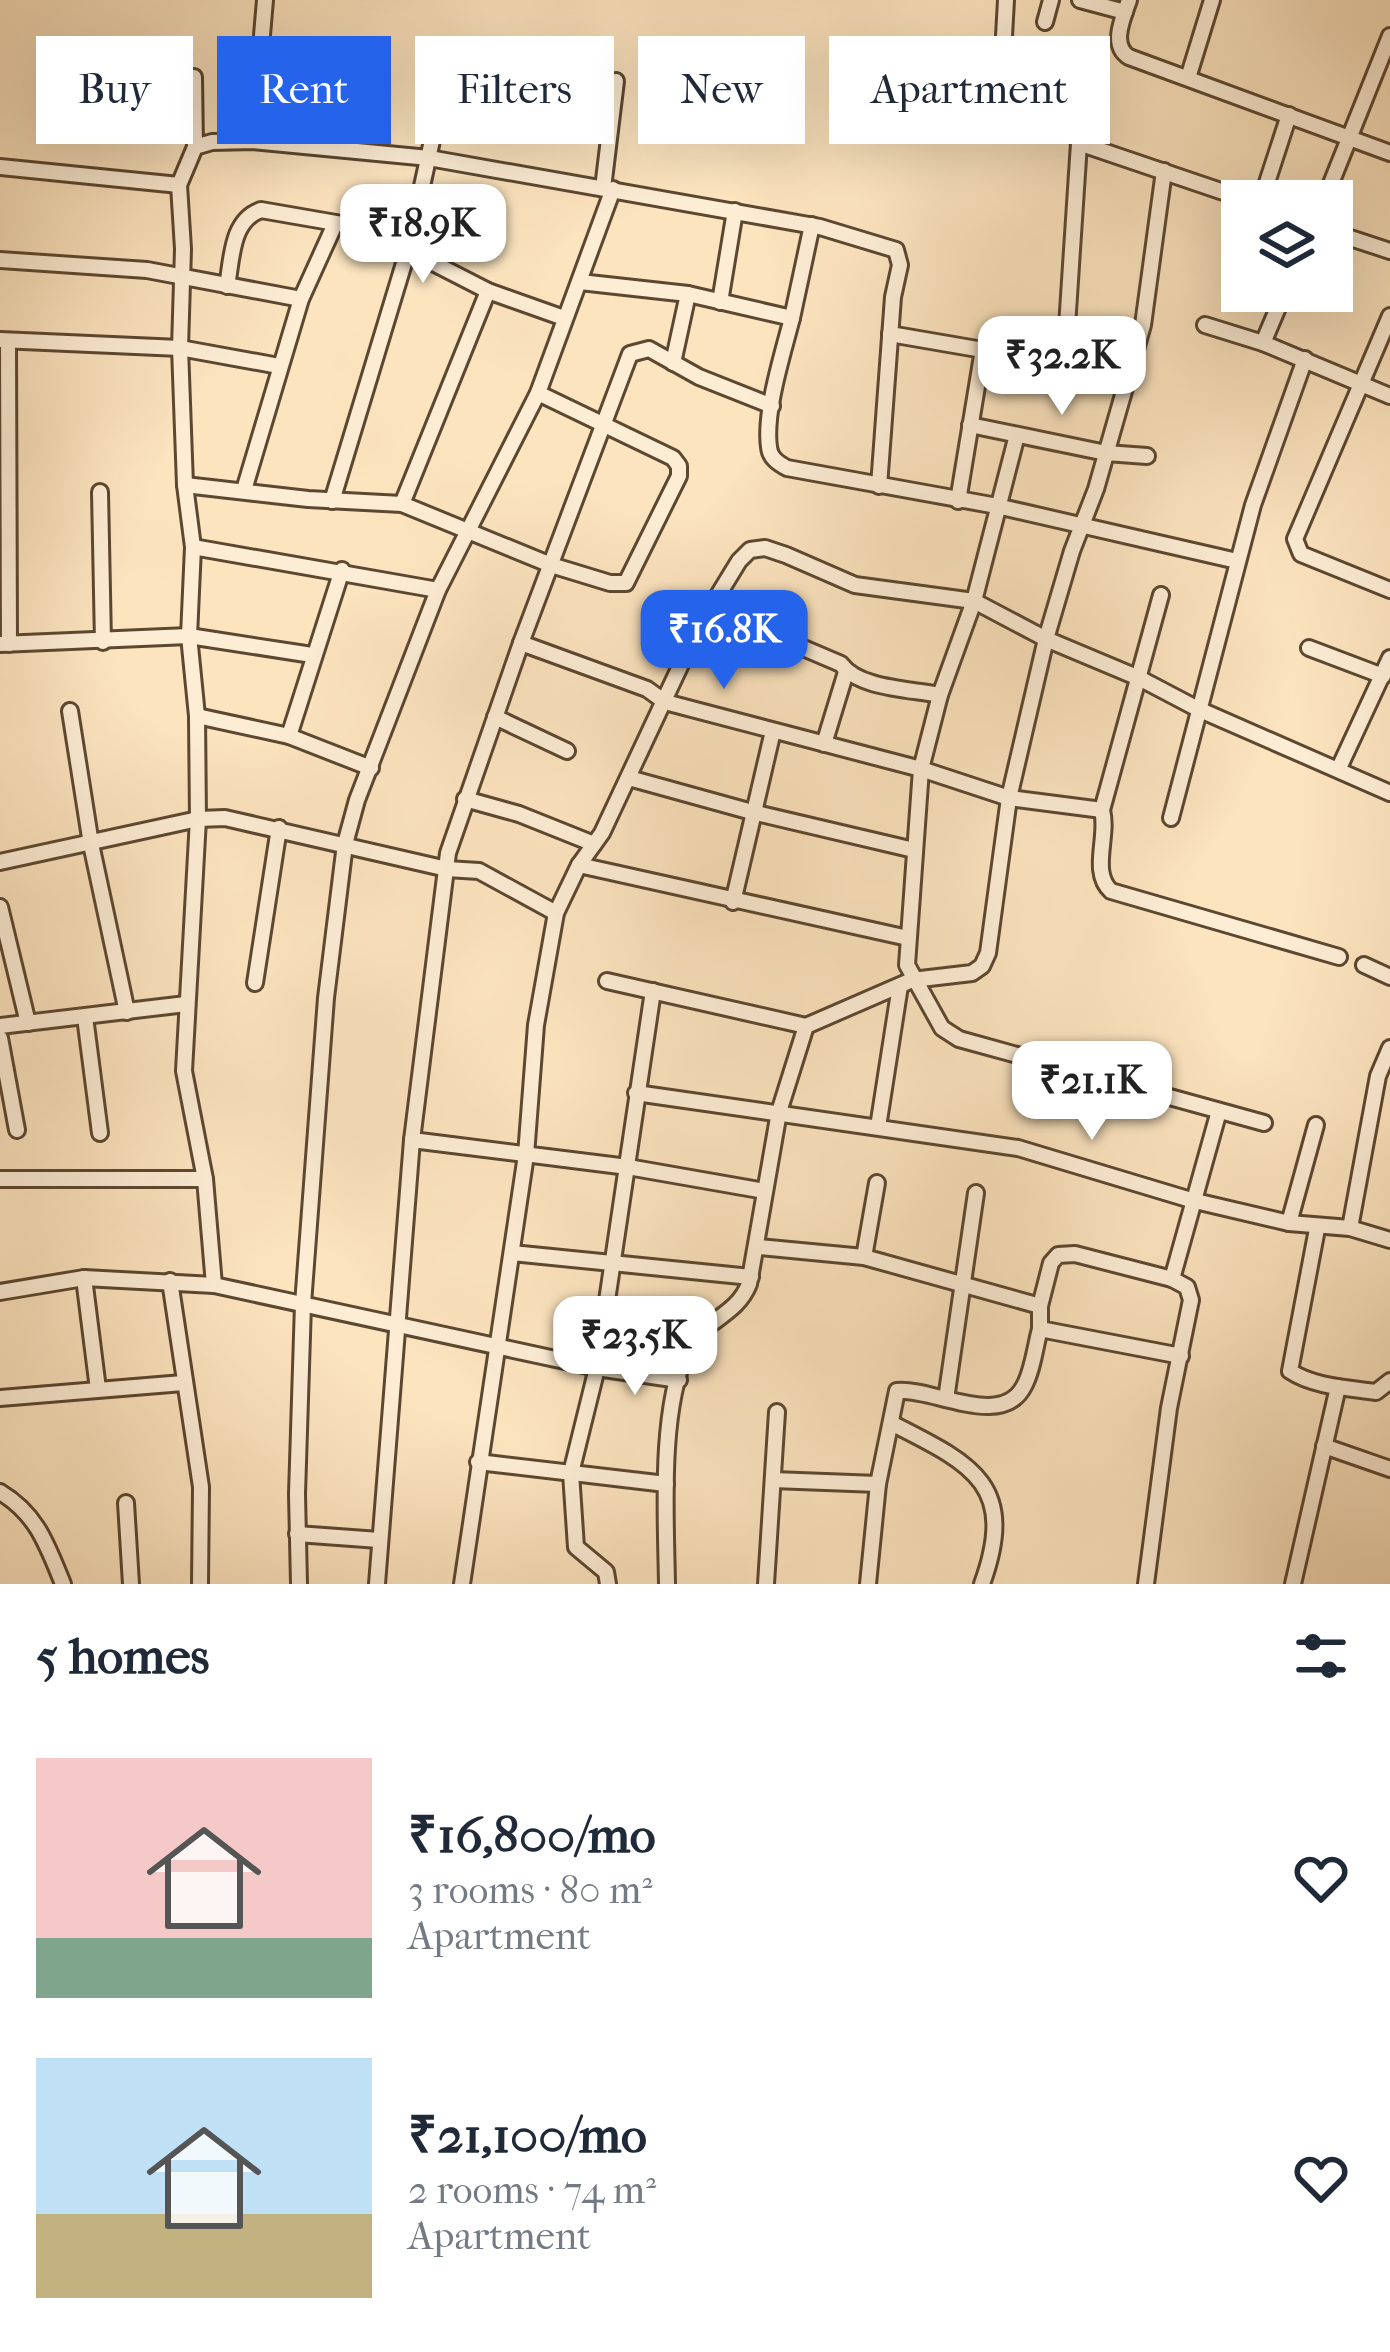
<!DOCTYPE html>
<meta charset="utf-8">
<style>
:root{--surface:#fff;--page:#f6f6f7;--text:#1f2937;--muted:#747a83;--accent:#2563eb}
body{margin:0;font-family:"IM FELL French Canon",serif;background:var(--page);color:var(--text);height:100vh;display:flex;flex-direction:column;font-size:45px;white-space:nowrap}
*{box-sizing:border-box;margin:0}
p{font-size:39px;color:var(--muted)}
.icon{flex:none;width:66px;height:66px;fill:none;stroke:currentColor;stroke-width:2;stroke-linecap:round;stroke-linejoin:round}
.map{position:relative;height:1584px;overflow:hidden}
.details{display:flex;flex-direction:column;background:var(--surface);flex:1}
.details>*{flex:none}
.guide{position:absolute;left:36px;top:36px;width:1320px;height:108px;display:flex;gap:24px}
.buttons{position:absolute;left:1221px;top:180px;display:grid;gap:24px}
.buttons a{display:grid;place-items:center;width:132px;height:132px;border-radius:0px;background:var(--surface);box-shadow:0 12px 48px #0002;font-size:60px}
.price{position:absolute;translate:-50% -102px;padding:0 27px;border-radius:24px;background:#fff;color:#222;font-size:39px;line-height:78px;filter:drop-shadow(0 3px 6px #0008)}
.price::after{content:'';position:absolute;left:50%;top:72px;width:36px;height:27px;margin-left:-18px;background:inherit;clip-path:polygon(0 0,100% 0,50% 100%)}
.price.active{background:var(--accent);color:#fff}
ul{padding:0;list-style:none}
li{display:flex;align-items:center;gap:36px;height:300px;padding:0 36px}
li span{display:grid;place-items:center;flex:none;width:336px;height:240px;border-radius:0px;color:#555}
li>.icon{margin-inline-start:auto}
span .icon{width:144px;height:144px;fill:#fffc;stroke-width:1}
li b{font-size:51px}
h2{display:flex;justify-content:space-between;align-items:center;height:144px;padding:0 36px;font-size:51px}
.chip{padding:0 42px;border-radius:0px;background:var(--surface);box-shadow:0 12px 48px #0002;font-size:42px;line-height:108px}
.chip.active{background:var(--accent);color:#fff}
.map>svg:first-child{display:block}
.lines{fill:none;stroke-linecap:round;stroke-linejoin:round}
.minor-casing{stroke:#5c4730;stroke-width:20}
.minor{stroke:#fdedd5;stroke-width:14}
</style>
<div class="map">
<svg width="1390" height="1584" viewBox="0 0 1390 1584">
<rect width="100%" height="100%" fill="#fce4bf"/>
<filter id="stains"><feTurbulence type="fractalNoise" baseFrequency=".00167" numOctaves="4"/><feColorMatrix values="0 0 0 0 .2 0 0 0 0 .09 0 0 0 0 .02 0 0 0 .5 -.17"/></filter>
<radialGradient id="worn" r=".72"><stop offset=".6" stop-color="#630" stop-opacity="0"/><stop offset="1" stop-color="#630" stop-opacity=".3"/></radialGradient>
<g class="lines">
<defs>
<g id="minor">
<path d="M1006 0 1003 54 1048 74 1079 143 1065 357"/>
<path d="M1080 0 1125 12"/>
<path d="M1129 0C1123 18 1110 45 1129 57L1390 153"/>
<path d="M1045 22 1051 0"/>
<path d="M194 77 195 147"/>
<path d="M1188 78 1212 0"/>
<path d="M253 141 265 0"/>
<path d="M1079 143 1250 201"/>
<path d="M0 167 179 185"/>
<path d="M603 188 616 81"/>
<path d="M1261 201 1289 115"/>
<path d="M1324 201 1390 36"/>
<path d="M1332 232 1390 251"/>
<path d="M408 250 488 291 564 318"/>
<path d="M0 260 147 270 301 299"/>
<path d="M580 282 688 294 792 318C783 353 764 412 769 447 770 458 778 463 787 468L997 506 1237 561"/>
<path d="M227 286C232 259 231 220 261 210L411 236"/>
<path d="M720 302 735 211"/>
<path d="M1390 316 1295 539 1301 554 1390 590"/>
<path d="M792 318 812 225"/>
<path d="M1205 325 1263 343 1390 396"/>
<path d="M890 334 983 350 1133 361"/>
<path d="M0 340 180 348 279 366"/>
<path d="M8 341 9 644"/>
<path d="M1263 343 1285 291"/>
<path d="M673 363 688 294"/>
<path d="M970 425 1106 453 1147 456"/>
<path d="M1017 435 974 601 940 695 921 769 907 965 942 1028 959 1039 1264 1123"/>
<path d="M185 485 308 499 402 504 551 565 610 583H626L679 476V466L673 458 538 393"/>
<path d="M244 490 301 299 335 224"/>
<path d="M100 492 103 642"/>
<path d="M332 501 408 250 451 54"/>
<path d="M958 501 983 350"/>
<path d="M402 504 488 291"/>
<path d="M193 547 438 590"/>
<path d="M712 609 841 664C859 689 911 689 940 695"/>
<path d="M521 643 647 689 665 702 921 769 1009 798 1102 810 1161 595"/>
<path d="M0 644 189 636 312 655"/>
<path d="M1309 648 1383 676"/>
<path d="M70 711 91 844 127 1012"/>
<path d="M197 716 289 736 371 768"/>
<path d="M495 717 567 751"/>
<path d="M289 736 342 570"/>
<path d="M824 744 846 672"/>
<path d="M1339 768 1390 658"/>
<path d="M629 778 752 812 914 850"/>
<path d="M465 799 519 814 594 844"/>
<path d="M1102 810C1109 836 1090 872 1111 891L1339 957"/>
<path d="M1171 818 1253 505 1305 359"/>
<path d="M0 862 198 819 225 818 447 869 479 871 556 913"/>
<path d="M579 865 908 938"/>
<path d="M733 902 773 731"/>
<path d="M0 907 28 1023"/>
<path d="M1364 965 1390 977"/>
<path d="M607 981 806 1026"/>
<path d="M255 983 279 828"/>
<path d="M85 1017 100 1133"/>
<path d="M0 1026 186 1004"/>
<path d="M0 1038 17 1130"/>
<path d="M636 1093 1018 1148 1191 1200 1289 1223 1350 1228 1390 1240"/>
<path d="M878 1127 900 986"/>
<path d="M412 1140 628 1167 765 1191"/>
<path d="M0 1179H205"/>
<path d="M1289 1223 1316 1125"/>
<path d="M1350 1228 1378 1076 1390 1048"/>
<path d="M1317 1229 1290 1371C1314 1387 1349 1388 1376 1392L1390 1381"/>
<path d="M759 1247 864 1257 1040 1306V1329L1181 1356"/>
<path d="M512 1253 751 1277"/>
<path d="M864 1257 877 1183"/>
<path d="M84 1278 98 1389"/>
<path d="M170 1281 201 1487 200 1584"/>
<path d="M214 1285 205 1179 184 1071 198 819 197 716 189 636 193 547 185 485 180 348 183 249 179 185 195 147 212 142 253 141 429 158 820 227 896 250 900 265 893 297 879 486"/>
<path d="M0 1292 84 1278 214 1285 597 1368 679 1380"/>
<path d="M1040 1306 1051 1263 1058 1255 1075 1254 1172 1279"/>
<path d="M0 1398 183 1383"/>
<path d="M946 1399 976 1193"/>
<path d="M893 1424C972 1464 1018 1485 982 1584"/>
<path d="M1324 1446 1390 1469"/>
<path d="M478 1462 666 1484"/>
<path d="M773 1480 878 1484"/>
<path d="M0 1492C37 1514 47 1545 63 1584"/>
<path d="M126 1503 131 1584"/>
<path d="M297 1534 379 1540"/>
<path d="M299 1584 297 1494 303 1304 326 998 345 844 357 800 438 590 538 393 613 189"/>
<path d="M377 1584 412 1140 448 853 521 643 630 354 649 349 699 377 772 406"/>
<path d="M462 1584 526 1155 536 1025 556 913 579 865 602 833 698 628 739 561 750 550 765 548 786 555 855 585 974 601 1046 639 1139 678 1198 709 1390 793"/>
<path d="M608 1584 606 1572 576 1547 571 1473 597 1368 653 991"/>
<path d="M667 1584C666 1518 659 1411 687 1351 702 1320 736 1317 749 1284L779 1112 806 1026 912 980 972 973 982 966 988 953 1009 798 1046 639 1072 551 1096 489 1143 325 1164 171"/>
<path d="M766 1584 777 1412"/>
<path d="M868 1584 878 1484 897 1391C931 1387 1002 1430 1024 1386 1033 1370 1035 1347 1040 1329"/>
<path d="M1146 1584 1169 1408 1191 1300 1187 1287 1172 1279 1219 1111"/>
<path d="M1293 1584 1338 1387"/>
</g>
</defs>
<!-- minor casing -->
<use href="#minor" class="minor-casing"/>
<!-- minor -->
<use href="#minor" class="minor"/>
</g>
<rect width="100%" height="100%" filter="url(#stains)"/>
<rect width="100%" height="100%" fill="url(#worn)"/>
</svg>
<div class="buttons">
<a><svg class="icon" aria-label="layers" viewBox="0 0 24 24"><path d="M12 4l9 5-9 5-9-5zM3 14l9 5 9-5"/></svg></a>
</div>
<b class="price" style="left:423px;top:286px">₹18.9K</b>
<b class="price" style="left:1062px;top:418px">₹32.2K</b>
<b class="price active" style="left:724px;top:692px">₹16.8K</b>
<b class="price" style="left:1092px;top:1143px">₹21.1K</b>
<b class="price" style="left:635px;top:1398px">₹23.5K</b>
<div class="guide">
<a class="chip">Buy</a>
<a class="chip active">Rent</a>
<a class="chip">Filters</a>
<a class="chip">New</a>
<a class="chip">Apartment</a>
</div>
</div>
<section class="details">
<h2>5 homes<svg class="icon" aria-label="filters" viewBox="0 0 24 24"><path d="M4 7h16M4 17h16"/><circle cx="9" cy="7" r="2"/><circle cx="15" cy="17" r="2"/></svg></h2>
<ul>
<li><span style="background:linear-gradient(#f6c9c9 75%,#7fa58c 0)"><svg class="icon" aria-label="home" viewBox="0 0 24 24"><path d="M3 11l9-7 9 7M6 9v11h12V9"/></svg></span><div><b>₹16,800/mo</b><p>3 rooms · 80 m²</p><p>Apartment</p></div><svg class="icon" aria-label="heart" viewBox="0 0 24 24"><path d="M12 20l-8-8c-3-5 5-10 8-4 3-6 11-1 8 4z"/></svg></li>
<li><span style="background:linear-gradient(#bfe0f5 65%,#c2b280 0)"><svg class="icon" aria-label="home" viewBox="0 0 24 24"><path d="M3 11l9-7 9 7M6 9v11h12V9"/></svg></span><div><b>₹21,100/mo</b><p>2 rooms · 74 m²</p><p>Apartment</p></div><svg class="icon" aria-label="heart" viewBox="0 0 24 24"><path d="M12 20l-8-8c-3-5 5-10 8-4 3-6 11-1 8 4z"/></svg></li>
</ul>
</section>
